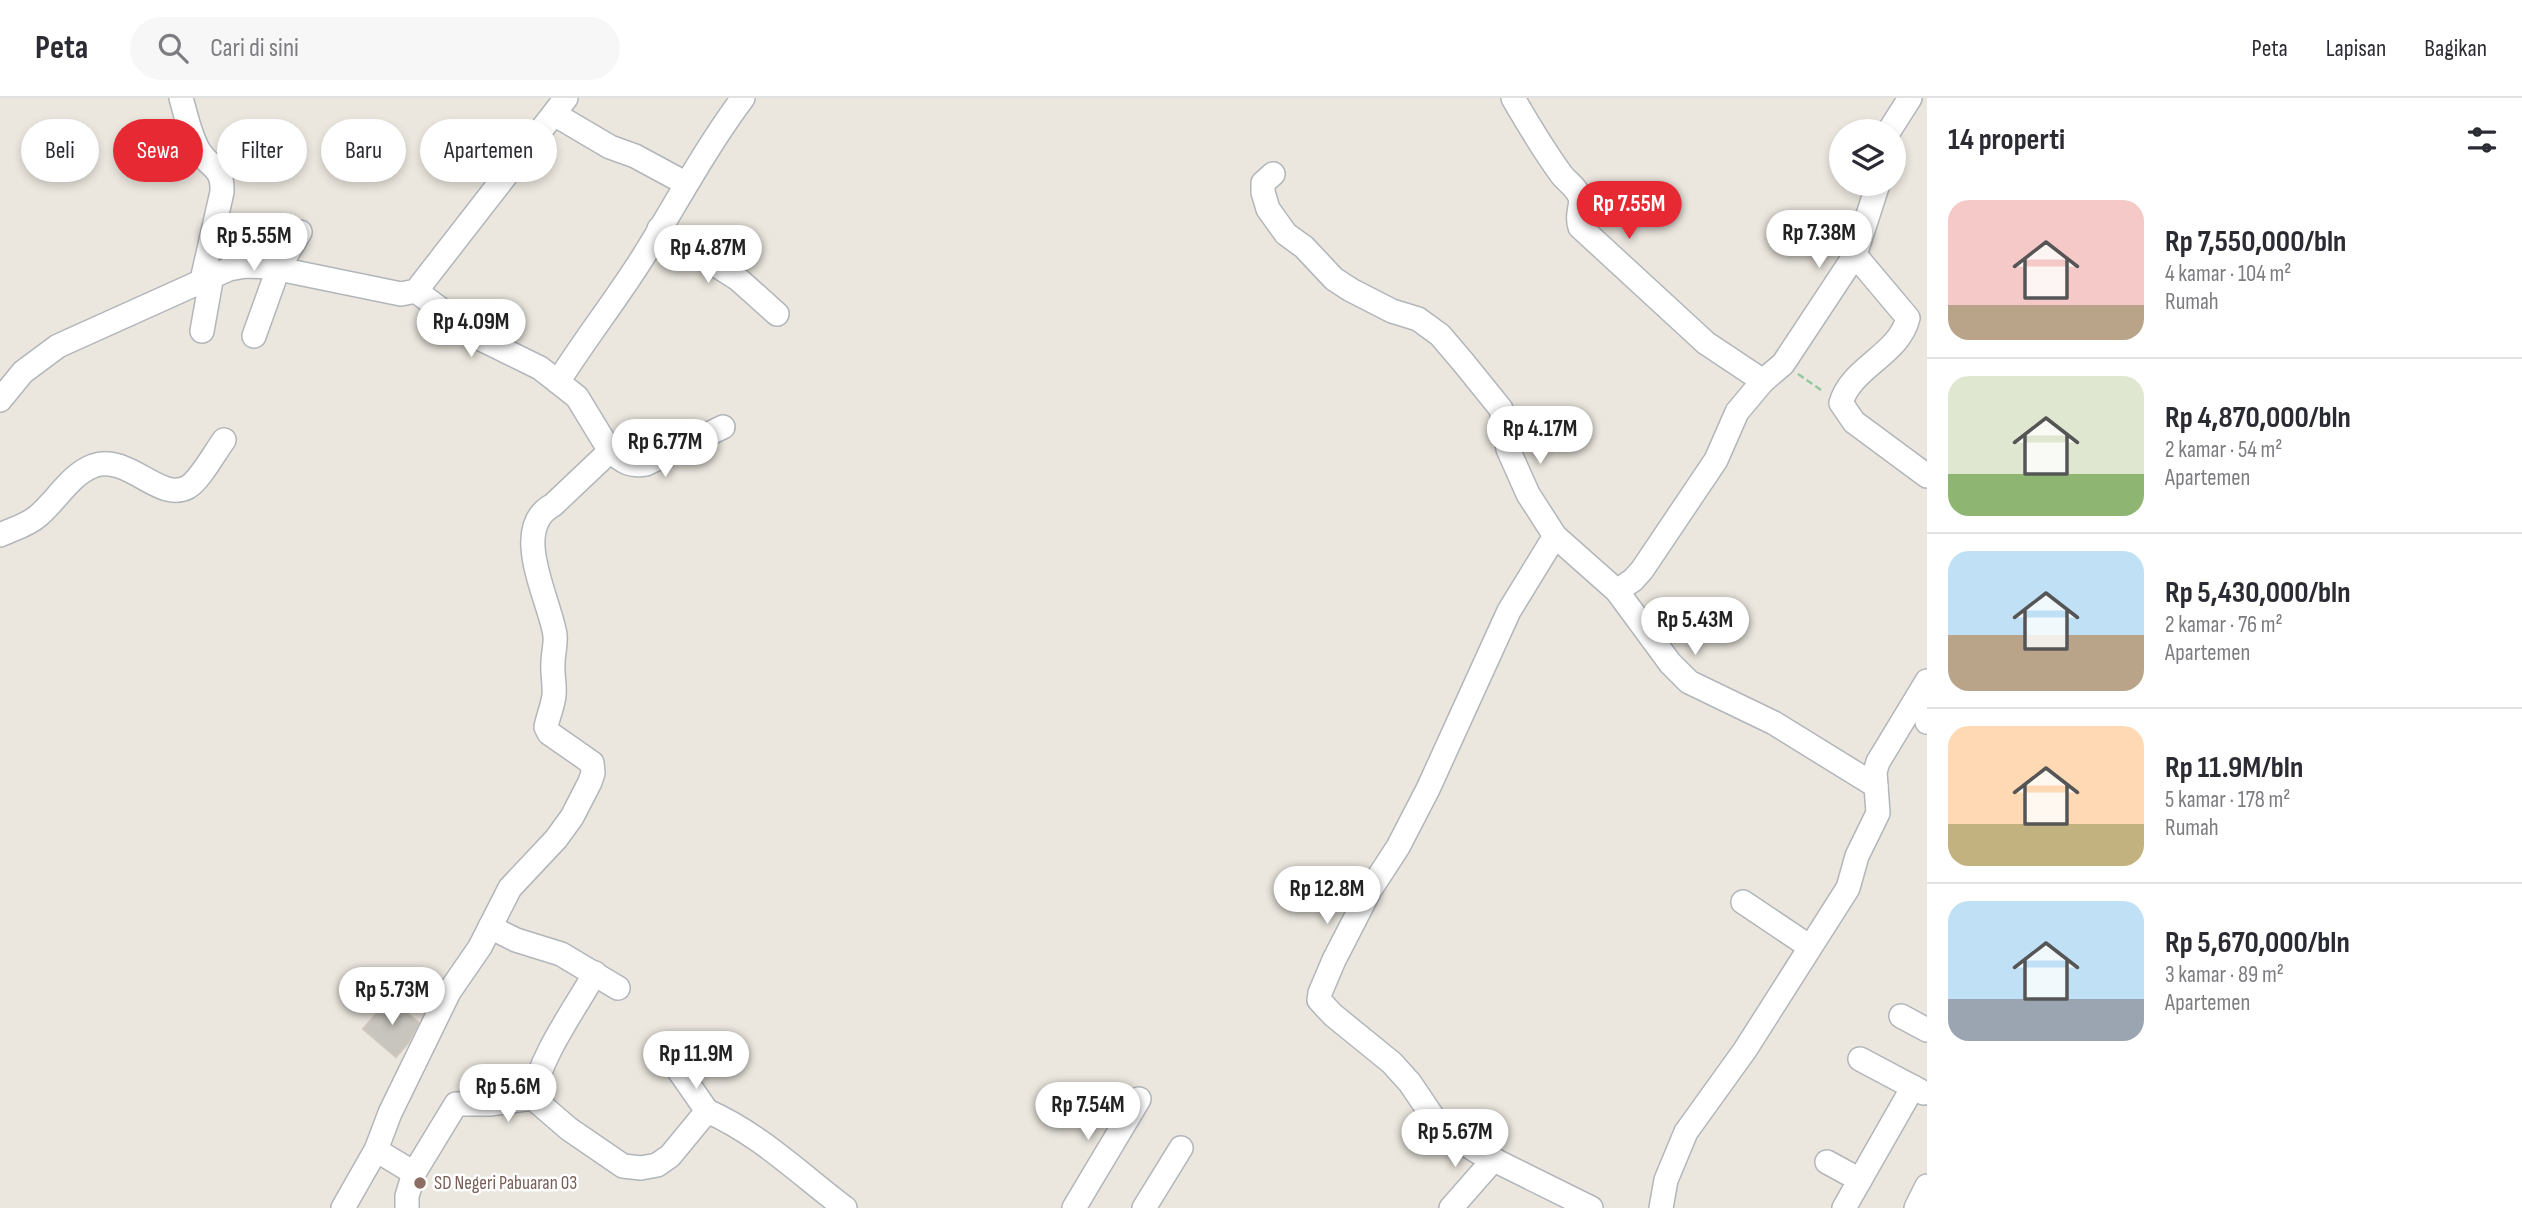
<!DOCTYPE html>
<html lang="id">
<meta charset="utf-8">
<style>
:root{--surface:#fff;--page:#f7f7f7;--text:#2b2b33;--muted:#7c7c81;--line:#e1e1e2;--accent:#e72933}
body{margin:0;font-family:"Sofia Sans Condensed",sans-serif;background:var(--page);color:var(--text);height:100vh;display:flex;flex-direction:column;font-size:26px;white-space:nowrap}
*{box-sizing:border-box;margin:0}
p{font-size:23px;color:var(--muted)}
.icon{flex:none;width:38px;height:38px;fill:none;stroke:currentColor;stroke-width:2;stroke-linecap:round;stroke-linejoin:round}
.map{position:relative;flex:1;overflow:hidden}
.sheet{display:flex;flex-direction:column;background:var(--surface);width:595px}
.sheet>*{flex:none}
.banner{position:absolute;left:21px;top:21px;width:665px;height:63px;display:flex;gap:14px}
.buttons{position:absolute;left:1829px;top:21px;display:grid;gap:14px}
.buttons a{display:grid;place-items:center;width:77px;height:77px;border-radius:50%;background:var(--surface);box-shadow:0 4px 10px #0003;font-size:35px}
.price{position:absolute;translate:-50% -60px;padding:0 16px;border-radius:24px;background:#fff;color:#222;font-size:23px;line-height:46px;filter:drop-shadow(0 2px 4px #0008)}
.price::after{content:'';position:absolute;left:50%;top:42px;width:21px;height:16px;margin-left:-10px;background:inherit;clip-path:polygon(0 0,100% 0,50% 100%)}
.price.active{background:var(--accent);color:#fff}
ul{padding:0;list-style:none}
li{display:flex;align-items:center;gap:21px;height:175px;padding:0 21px}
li+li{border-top:2px solid var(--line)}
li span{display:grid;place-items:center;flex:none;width:196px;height:140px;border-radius:21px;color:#555}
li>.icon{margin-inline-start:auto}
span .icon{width:84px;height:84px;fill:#fffc;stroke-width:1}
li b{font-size:30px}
h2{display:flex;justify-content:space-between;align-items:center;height:84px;padding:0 21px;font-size:30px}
.tag{padding:0 24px;border-radius:32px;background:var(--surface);box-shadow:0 4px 10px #0003;font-size:24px;line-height:63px}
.tag.active{background:var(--accent);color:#fff}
header{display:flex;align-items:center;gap:42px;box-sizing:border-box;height:98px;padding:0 35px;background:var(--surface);border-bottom:2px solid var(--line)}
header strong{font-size:33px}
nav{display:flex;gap:38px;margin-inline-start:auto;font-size:24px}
.search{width:490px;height:63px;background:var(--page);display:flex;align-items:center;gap:18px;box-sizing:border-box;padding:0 24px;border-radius:38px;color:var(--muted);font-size:26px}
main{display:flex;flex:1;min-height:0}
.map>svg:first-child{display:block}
.building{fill:#c8c4be;stroke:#d0c7bd;stroke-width:2}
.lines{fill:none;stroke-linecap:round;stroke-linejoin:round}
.minor-casing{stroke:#b2b6ba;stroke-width:26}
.path{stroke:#96c79d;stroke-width:2.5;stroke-dasharray:7 3.5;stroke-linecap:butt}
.minor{stroke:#fff;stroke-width:23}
.education-dot{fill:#8d6e63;stroke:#fff;stroke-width:2.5}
.labels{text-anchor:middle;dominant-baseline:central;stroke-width:5;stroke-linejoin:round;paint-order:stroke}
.education-label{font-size:19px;fill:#785e54;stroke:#fff;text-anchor:start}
</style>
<header>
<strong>Peta</strong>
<div class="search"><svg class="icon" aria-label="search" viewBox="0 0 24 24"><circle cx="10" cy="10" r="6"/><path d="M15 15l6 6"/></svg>Cari di sini</div>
<nav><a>Peta</a><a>Lapisan</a><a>Bagikan</a></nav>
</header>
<main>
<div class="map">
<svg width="1927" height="1110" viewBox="0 0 1927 1110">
<rect width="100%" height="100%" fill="#ebe7df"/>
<!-- building -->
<path class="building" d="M390 900 419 925 408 945 396 959 363 931Z"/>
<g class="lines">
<defs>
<g id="minor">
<path d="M181 0C186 17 190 38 199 53 211 71 223 69 222 94L202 182"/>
<path d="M1513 0C1528 26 1543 51 1561 76 1566 83 1575 88 1579 97 1584 106 1575 116 1580 129L1706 245 1763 283"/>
<path d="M554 16 610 49 635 58 685 85"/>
<path d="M1889 33 1910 0"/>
<path d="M1273 76 1263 85V94L1268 111 1286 136 1304 149 1334 181 1351 192 1392 213 1418 221 1440 237 1463 264 1501 311 1508 351 1528 396 1555 438 1617 493 1633 482 1642 472 1716 362 1737 314 1763 283 1783 266 1855 157 1878 86"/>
<path d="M659 131 738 181 777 216"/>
<path d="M1855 157 1908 220C1899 257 1851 269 1841 305L1854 324 1927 378"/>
<path d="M416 193 479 240 540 270 558 284"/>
<path d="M202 233 212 177"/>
<path d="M254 238 278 171 300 134"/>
<path d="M0 302 23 274 58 248 229 171 246 168 269 169 401 196 416 193 566 0"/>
<path d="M610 353C622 363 630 369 646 366L723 329"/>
<path d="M0 437C13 431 28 427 38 418 57 402 70 377 93 368 129 355 159 405 188 389 200 382 215 354 224 342"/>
<path d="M1555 438 1509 513 1428 691 1398 749 1370 792 1334 862 1320 895 1319 902 1333 917 1392 965 1410 985 1441 1031 1478 1054 1591 1110"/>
<path d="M1617 493 1670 565 1689 584 1774 625 1876 688"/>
<path d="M1927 615V624"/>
<path d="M1743 804 1810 849"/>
<path d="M490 829 516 842 561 856 618 890"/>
<path d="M1901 918 1927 932"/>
<path d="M1860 961 1924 995"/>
<path d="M675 967 707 1013"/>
<path d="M533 1000 569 1031 623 1068 641 1070 657 1067 670 1058 707 1013C758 1035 800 1076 845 1110"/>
<path d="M376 1052 414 1075 456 1006H490L533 1000C539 959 575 911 595 875"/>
<path d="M1827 1064 1860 1082"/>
<path d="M343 1110 376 1052 390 1015 449 894 480 849 510 790 556 741 572 719 590 684 593 675 592 665 549 635 546 629C548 618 553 608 554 597 555 586 552 575 553 565 553 556 556 546 555 537 550 502 509 430 553 407L610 353 577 299 558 284C585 241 616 202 643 159 676 106 705 51 743 0"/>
<path d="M407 1110V1098L414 1075"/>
<path d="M1074 1110 1139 1001"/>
<path d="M1144 1110 1181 1050"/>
<path d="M1451 1110 1494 1061"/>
<path d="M1661 1110 1666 1082 1686 1034 1745 952 1848 790 1857 758 1878 715 1875 674 1878 664 1927 583"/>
<path d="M1844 1110 1913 989"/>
<path d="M1916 1110 1927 1088"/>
</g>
</defs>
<!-- minor casing -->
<use href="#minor" class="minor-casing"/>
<!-- path -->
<path class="path" d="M1798 276 1824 294"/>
<!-- minor -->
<use href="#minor" class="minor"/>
</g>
<!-- markers -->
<circle class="education-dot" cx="420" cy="1085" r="7"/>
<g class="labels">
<!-- education labels -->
<g class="education-label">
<text x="434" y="1085">SD Negeri Pabuaran 03</text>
</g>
</g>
</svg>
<div class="buttons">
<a><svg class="icon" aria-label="layers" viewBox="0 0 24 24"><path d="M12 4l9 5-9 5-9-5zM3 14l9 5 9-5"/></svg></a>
</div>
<b class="price active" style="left:1629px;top:143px">Rp 7.55M</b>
<b class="price" style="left:1819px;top:172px">Rp 7.38M</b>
<b class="price" style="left:254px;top:175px">Rp 5.55M</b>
<b class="price" style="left:708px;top:187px">Rp 4.87M</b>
<b class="price" style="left:471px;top:261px">Rp 4.09M</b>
<b class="price" style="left:1540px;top:368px">Rp 4.17M</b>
<b class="price" style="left:665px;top:381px">Rp 6.77M</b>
<b class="price" style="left:1695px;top:559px">Rp 5.43M</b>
<b class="price" style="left:1327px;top:828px">Rp 12.8M</b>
<b class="price" style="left:392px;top:929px">Rp 5.73M</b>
<b class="price" style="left:696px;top:993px">Rp 11.9M</b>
<b class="price" style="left:508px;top:1026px">Rp 5.6M</b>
<b class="price" style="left:1088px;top:1044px">Rp 7.54M</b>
<b class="price" style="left:1455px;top:1071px">Rp 5.67M</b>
<div class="banner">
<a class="tag">Beli</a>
<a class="tag active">Sewa</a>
<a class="tag">Filter</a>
<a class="tag">Baru</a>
<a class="tag">Apartemen</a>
</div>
</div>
<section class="sheet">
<h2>14 properti<svg class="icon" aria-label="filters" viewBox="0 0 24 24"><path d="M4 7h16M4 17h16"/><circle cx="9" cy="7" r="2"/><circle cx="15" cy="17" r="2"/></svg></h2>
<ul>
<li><span style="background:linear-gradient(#f6c9c9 75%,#b9a48a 0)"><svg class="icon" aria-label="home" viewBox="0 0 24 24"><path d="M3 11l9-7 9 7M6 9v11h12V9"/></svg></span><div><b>Rp 7,550,000/bln</b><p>4 kamar · 104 m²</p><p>Rumah</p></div></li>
<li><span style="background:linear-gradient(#dfe7d0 70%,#8fb573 0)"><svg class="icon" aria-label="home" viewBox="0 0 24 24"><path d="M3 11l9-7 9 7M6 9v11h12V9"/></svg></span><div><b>Rp 4,870,000/bln</b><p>2 kamar · 54 m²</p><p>Apartemen</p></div></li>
<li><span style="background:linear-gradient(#bfe0f5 60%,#b9a48a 0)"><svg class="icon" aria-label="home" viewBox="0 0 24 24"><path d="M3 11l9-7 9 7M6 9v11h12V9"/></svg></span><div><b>Rp 5,430,000/bln</b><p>2 kamar · 76 m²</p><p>Apartemen</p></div></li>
<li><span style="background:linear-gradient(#ffd9b3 70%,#c2b280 0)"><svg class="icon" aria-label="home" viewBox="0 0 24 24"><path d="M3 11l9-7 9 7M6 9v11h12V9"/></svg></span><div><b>Rp 11.9M/bln</b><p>5 kamar · 178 m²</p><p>Rumah</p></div></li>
<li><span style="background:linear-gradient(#bfe0f5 70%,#9aa5b1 0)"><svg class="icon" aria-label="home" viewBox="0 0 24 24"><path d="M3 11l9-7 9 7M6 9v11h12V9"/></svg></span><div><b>Rp 5,670,000/bln</b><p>3 kamar · 89 m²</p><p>Apartemen</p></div></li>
</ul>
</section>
</main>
